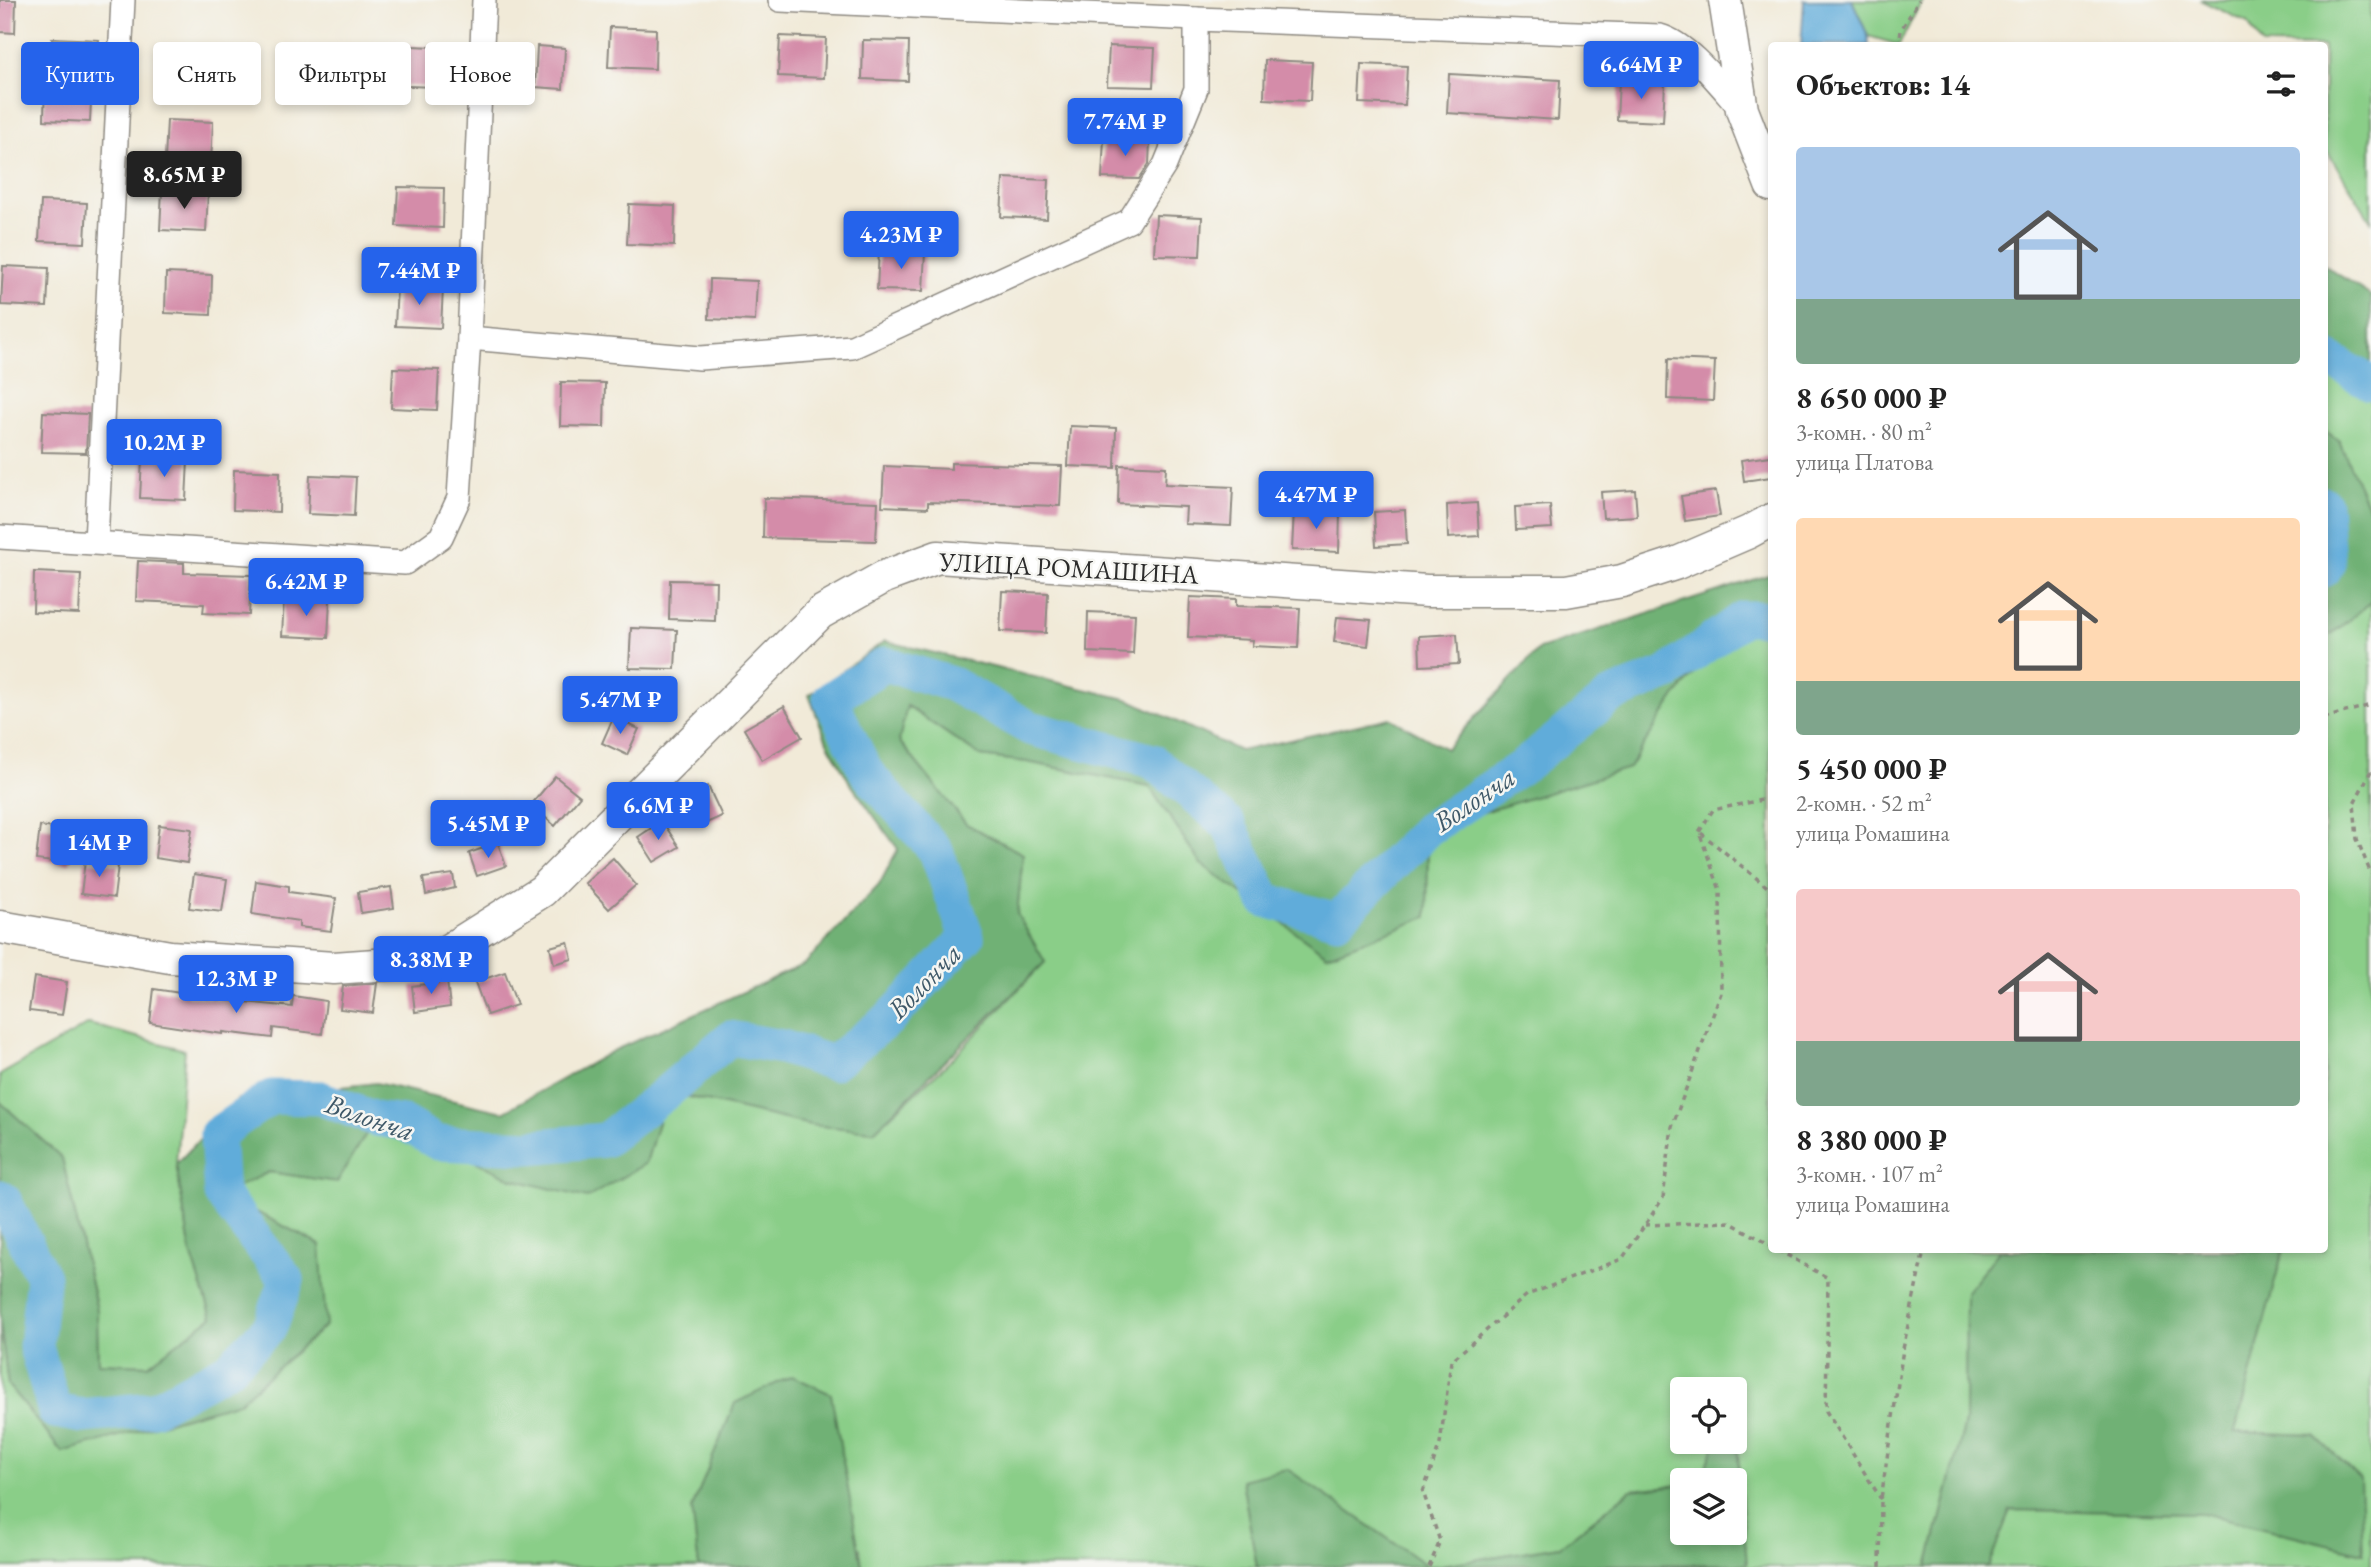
<!DOCTYPE html>
<html lang="ru">
<meta charset="utf-8">
<style>
:root{--surface:#fff;--page:#f6f6f6;--text:#222;--muted:#767676;--accent:#2563eb}
body{margin:0;font-family:"EB Garamond",serif;background:var(--page);color:var(--text);height:100vh;display:flex;flex-direction:column;font-size:26px;white-space:nowrap}
*{box-sizing:border-box;margin:0}
p{font-size:23px;color:var(--muted)}
.icon{flex:none;width:38px;height:38px;fill:none;stroke:currentColor;stroke-width:2;stroke-linecap:round;stroke-linejoin:round}
.map{position:relative;flex:1;overflow:hidden}
.side{position:absolute;left:1768px;top:42px;width:560px;height:1211px;display:flex;flex-direction:column;background:var(--surface);border-radius:7px;box-shadow:0 4px 10px #0003}
.side>*{flex:none}
.hud{position:absolute;left:21px;top:42px;width:665px;height:63px;display:flex;gap:14px}
.buttons{position:absolute;left:1670px;top:1377px;display:grid;gap:14px}
.buttons a{display:grid;place-items:center;width:77px;height:77px;border-radius:7px;background:var(--surface);box-shadow:0 4px 10px #0003;font-size:35px}
.price{position:absolute;translate:-50% -60px;padding:0 16px;border-radius:7px;background:var(--accent);color:#fff;font-size:23px;line-height:46px;filter:drop-shadow(0 2px 4px #0008)}
.price::after{content:'';position:absolute;left:50%;top:42px;width:21px;height:16px;margin-left:-10px;background:inherit;clip-path:polygon(0 0,100% 0,50% 100%)}
.price.active{background:#222;color:#fff}
ul{padding:0;list-style:none}
li{display:grid;align-content:center;gap:14px;height:371px;padding:0 28px}
li span{display:grid;place-items:center;height:217px;border-radius:7px;color:#555}
li>.icon{margin-inline-start:auto}
span .icon{width:126px;height:126px;fill:#fffc;stroke-width:1}
li b{font-size:30px}
h2{display:flex;justify-content:space-between;align-items:center;height:84px;padding:0 28px;font-size:30px}
.tag{padding:0 24px;border-radius:7px;background:var(--surface);box-shadow:0 4px 10px #0003;font-size:24px;line-height:63px}
.tag.active{background:var(--accent);color:#fff}
.map>svg:first-child{display:block}
.green{fill:#8ace88;stroke:#5a7c5a;stroke-width:2}
.forest{fill:#6fb174;stroke:#4d6e50;stroke-width:2}
.water{fill:#61acda;stroke:#466c82;stroke-width:2}
.lines{fill:none;stroke-linecap:round;stroke-linejoin:round}
.river{stroke:#61acda;stroke-width:35}
.building{fill:#d48ca9}
.street-casing{stroke:#8e8a82;stroke-width:26}
.secondary-casing{stroke:#8e8a82;stroke-width:35}
.path{stroke:#8e8a82;stroke-width:3.5;stroke-dasharray:5 5;stroke-linecap:butt}
.street{stroke:#fff;stroke-width:23}
.secondary{stroke:#fff;stroke-width:32}
.labels{text-anchor:middle;dominant-baseline:central;stroke-width:5;stroke-linejoin:round;paint-order:stroke}
.street-label{font-size:26px;fill:#2b2b2b;stroke:#f6f6f2}
.water-label{font-size:28px;font-style:italic;fill:#3e5868;stroke:#f6f6f2}
</style>
<div class="map">
<svg width="2371" height="1567" viewBox="0 0 2371 1567">
<rect width="100%" height="100%" fill="#f6f6f2"/>
<filter id="ink" filterUnits="userSpaceOnUse"><feTurbulence type="fractalNoise" baseFrequency=".0143" numOctaves="2"/><feDisplacementMap in="SourceGraphic" scale="14" xChannelSelector="R" yChannelSelector="G"/><feConvolveMatrix kernelMatrix="1 2 1 2 8 2 1 2 1" color-interpolation-filters="sRGB"/></filter>
<filter id="wash" filterUnits="userSpaceOnUse"><feTurbulence type="fractalNoise" baseFrequency=".00686" numOctaves="4" result="noise"/><feDisplacementMap in="SourceGraphic" scale="28" xChannelSelector="R" yChannelSelector="G"/><feGaussianBlur stdDeviation="1.57" result="paint"/><feColorMatrix in="noise" values="0 0 0 0 0 0 0 0 0 0 0 0 0 0 0 0 0 1.4 0 .05"/><feComposite in="paint" operator="in"/></filter>
<g filter="url(#wash)">
<rect width="100%" height="100%" fill="#f1ead8"/>
<!-- green -->
<g class="green">
<path d="M1852 0H1922L1899 45 1868 36Z"/>
<path d="M2200 0H2371V221L2324 146V46L2262 45 2248 23Z"/>
<path d="M2324 356 2371 383V513L2339 441 2324 430Z"/>
<path d="M2371 602V1567H1988L2010 1510 2203 1513 2363 1553 2314 1435 2235 1432 2283 1250H2324V640Z"/>
<path d="M1743 618H1771V1250H2000L1966 1293 1965 1423 1928 1567H1591L1746 1564 1737 1444 1733 1442 1734 1390H1682V1442H1716L1701 1480H1682V1485L1631 1490 1560 1546 1429 1567 1287 1469 1242 1480 1257 1567H862L860 1548 692 1508 699 1567H0V1322L8 1385 62 1452 320 1245 221 1194 269 1172 337 1182 375 1119 404 1123 438 1143 646 1163 667 1092 811 1125 874 1131 949 1062 1045 962 1017 914 1023 854 966 824 899 741 906 706 980 756 1027 762 1149 786 1201 864 1427 917 1428 829 1629 768 1675 696Z"/>
<path d="M89 1024 185 1050 176 1164 191 1253 212 1317 148 1365 98 1363 97 1310 62 1158 0 1102V1075Z"/>
</g>
<!-- forest -->
<g class="forest">
<path d="M2324 265 2371 296V383L2324 356Z"/>
<path d="M2324 430 2339 441 2371 513V602L2324 640Z"/>
<path d="M1771 574V618H1743L1675 696 1629 768 1428 829 1427 917 1327 955 1201 864 1149 786 1027 762 980 756 907 706 899 741 966 824 1023 854 1017 914 1045 962 874 1131 811 1125 667 1092 646 1163 587 1198 512 1179 438 1143 404 1123 375 1119 337 1182 269 1172 222 1194 320 1245 326 1325 239 1402 62 1452 8 1385 0 1322V1102L62 1158 97 1310 98 1363 148 1365 212 1317 191 1253 176 1164 238 1099 376 1083 503 1112 613 1051 805 964 879 885 898 849 850 783 827 742 809 695 885 641 1130 700 1240 751 1390 718 1446 749 1539 649Z"/>
<path d="M2000 1250H2283L2235 1432 2314 1435 2360 1479 2363 1553 2203 1513 2010 1510 1988 1567H1928L1965 1423 1966 1293Z"/>
<path d="M792 1376 831 1394 862 1567H699L692 1508 735 1403Z"/>
<path d="M1716 1442 1737 1444 1747 1564 1257 1567 1242 1480 1287 1469 1429 1567 1560 1546 1631 1490 1682 1485V1533H1734V1480H1701Z"/>
</g>
<!-- water -->
<path class="water" d="M1804 0H1852L1868 36 1869 45H1801Z"/>
<g class="lines">
<!-- river -->
<g class="river">
<path d="M2324 356 2371 383"/>
<path d="M2324 504 2328 563 2324 570"/>
<path d="M0 1197 4 1200 43 1277 36 1347 55 1411 82 1416 154 1409 229 1368 270 1327 287 1280 221 1194 217 1134 271 1097 320 1098 375 1119 404 1123 438 1143 528 1147 605 1140 667 1092 730 1038 782 1047 833 1063 890 1018 967 937 936 851 867 773 830 699 885 664 952 684 1030 728 1152 761 1228 824 1265 900 1337 920 1428 829 1526 764 1612 695 1666 674 1743 618H1771"/>
</g>
</g>
<g id="blocks">
<!-- building -->
<g class="building">
<path d="M0 0H16L15 33 0 32Z"/>
<path d="M610 27 656 29 655 69 608 67Z"/>
<path d="M780 36 826 38 824 78 778 76Z"/>
<path d="M52 38 99 40 97 80 92 79 90 122 44 120 45 80H50Z"/>
<path d="M863 40 909 41 908 81 862 79Z"/>
<path d="M388 45 434 47 433 87 386 85Z"/>
<path d="M537 46 565 48 563 89 535 87Z"/>
<path d="M1109 46 1155 48 1153 87 1107 86Z"/>
<path d="M1265 60 1312 62 1310 101 1264 99Z"/>
<path d="M1361 64 1407 66 1405 105 1359 103Z"/>
<path d="M1449 74 1560 80 1558 120 1447 113Z"/>
<path d="M1619 81 1665 82 1663 122 1617 120Z"/>
<path d="M167 120 213 122 211 162 165 160Z"/>
<path d="M1104 138 1150 140 1149 164 1139 179 1102 178Z"/>
<path d="M1003 178 1049 180 1047 219 1001 217Z"/>
<path d="M398 187 444 188 443 228 396 226Z"/>
<path d="M162 190 208 192 206 232 160 230Z"/>
<path d="M41 201 87 203 85 243 39 241Z"/>
<path d="M629 204 675 206 674 246 627 244Z"/>
<path d="M1156 215 1202 217 1200 256 1154 255Z"/>
<path d="M879 250 925 252 923 291 877 290Z"/>
<path d="M3 266 49 268 47 307 1 305Z"/>
<path d="M166 273 212 275 211 315 165 313Z"/>
<path d="M710 279 757 281 755 321 709 319Z"/>
<path d="M397 286 443 288 441 328 395 326Z"/>
<path d="M1668 359 1715 361 1713 401 1667 399Z"/>
<path d="M393 368 439 370 437 410 391 408Z"/>
<path d="M561 382 605 383 604 427 560 426Z"/>
<path d="M43 412 88 414 86 453 41 452Z"/>
<path d="M1070 426 1116 428 1115 468 1068 466Z"/>
<path d="M1771 456V477L1744 481 1741 460Z"/>
<path d="M142 459 188 460 186 500 140 498Z"/>
<path d="M951 463 1062 466 1060 506 928 502V508L882 506 884 466 951 469Z"/>
<path d="M1119 465 1166 467 1165 484 1233 487 1231 526 1185 524 1186 507 1118 504Z"/>
<path d="M234 470 280 472 279 512 233 510Z"/>
<path d="M310 475 356 477 354 516 308 514Z"/>
<path d="M1635 490 1637 516 1603 518 1601 492Z"/>
<path d="M1716 491 1720 516 1685 521 1681 496Z"/>
<path d="M764 498 878 502 876 541 763 538Z"/>
<path d="M1477 503 1479 536 1448 538 1447 505Z"/>
<path d="M1550 505 1552 528 1516 530 1515 507Z"/>
<path d="M1294 510 1340 512 1339 552 1292 550Z"/>
<path d="M1405 510 1407 544 1376 546 1374 512Z"/>
<path d="M138 561 184 563V573L251 575 249 615 203 613 204 604 136 601Z"/>
<path d="M34 572 81 574 79 614 33 612Z"/>
<path d="M670 580 716 581 715 621 669 619Z"/>
<path d="M1002 591 1048 593 1046 633 1000 631Z"/>
<path d="M284 597 330 599 328 638 282 636Z"/>
<path d="M1190 597 1236 599V606L1300 608 1298 648 1252 646 1253 640 1188 637Z"/>
<path d="M1088 612 1135 614 1133 654 1087 652Z"/>
<path d="M1337 617 1371 620 1368 646 1334 642Z"/>
<path d="M631 628 677 630 675 669 629 668Z"/>
<path d="M1457 634 1459 664 1420 666 1419 636Z"/>
<path d="M784 706 802 737 762 760 744 729Z"/>
<path d="M613 718 639 729 627 755 602 743Z"/>
<path d="M555 776 580 796 555 826 531 805Z"/>
<path d="M708 786 722 816 702 825 689 795Z"/>
<path d="M662 821 679 847 654 862 638 837Z"/>
<path d="M159 825 192 829 187 863 155 858Z"/>
<path d="M40 826 73 831 69 864 36 860Z"/>
<path d="M498 843 506 866 477 876 469 853Z"/>
<path d="M613 858 636 885 609 909 585 883Z"/>
<path d="M85 861 118 865 114 898 81 894Z"/>
<path d="M194 874 227 879 222 912 189 908Z"/>
<path d="M453 874 455 888 426 895 423 878Z"/>
<path d="M256 881 289 886V892L336 898 331 931 299 927V921L252 914Z"/>
<path d="M391 887 394 908 361 913 358 892Z"/>
<path d="M568 942 572 959 554 964 550 947Z"/>
<path d="M505 972 517 1005 487 1015 475 982Z"/>
<path d="M34 977 67 982 62 1015 29 1011Z"/>
<path d="M447 981 450 1007 415 1012 412 986Z"/>
<path d="M377 983 373 1013 340 1009 343 986Z"/>
<path d="M154 989 187 994V996L292 1007 293 996 326 1001 322 1034 273 1028 272 1038 223 1032V1034L150 1023Z"/>
</g>
</g>
</g>
<g filter="url(#ink)">
<use href="#blocks" fill-opacity="0" stroke="#8e8a82" stroke-width="2"/>
<g class="lines">
<defs>
<g id="street">
<path d="M780 0 1196 19 1660 36C1689 44 1721 87 1742 110"/>
<path d="M469 338 700 358 852 347 1129 221 1165 165 1196 89V19"/>
<path d="M0 537 405 563 441 537 459 498 469 338 484 0"/>
<path d="M96 542 123 0"/>
</g>
<g id="secondary">
<path d="M1725 0 1742 110 1771 185"/>
<path d="M0 927 170 957 334 968 431 961 542 891 820 613 884 577 938 557 1427 591H1566L1622 581 1677 563 1749 532 1771 520"/>
</g>
</defs>
<!-- street casing -->
<use href="#street" class="street-casing"/>
<!-- secondary casing -->
<use href="#secondary" class="secondary-casing"/>
<!-- path -->
<g class="path">
<path d="M1899 46 1901 30 1919 0"/>
<path d="M2324 718 2371 705"/>
<path d="M2371 771 2354 803 2357 839 2371 874"/>
<path d="M1701 833 1771 890"/>
<path d="M1645 1225 1729 1222 1771 1245"/>
<path d="M1778 1250 1828 1278 1826 1411 1881 1499"/>
<path d="M1429 1567 1440 1541 1423 1492 1440 1444 1451 1361 1527 1295 1622 1259 1663 1198 1672 1127 1721 993 1720 890 1699 832 1713 810 1771 798"/>
<path d="M1880 1567 1881 1499 1903 1349 1924 1250"/>
</g>
<!-- street -->
<use href="#street" class="street"/>
<!-- secondary -->
<use href="#secondary" class="secondary"/>
</g>
</g>
<g class="labels">
<!-- street labels -->
<g class="street-label">
<text transform="translate(1069 568) rotate(3)">УЛИЦА РОМАШИНА</text>
</g>
<!-- water labels -->
<g class="water-label">
<text transform="translate(1474 799) rotate(-34)">Волонча</text>
<text transform="translate(924 981) rotate(-46)">Волонча</text>
<text transform="translate(370 1117) rotate(19)">Волонча</text>
</g>
</g>
</svg>
<div class="buttons">
<a><svg class="icon" aria-label="locate" viewBox="0 0 24 24"><circle cx="12" cy="12" r="6"/><path d="M12 2v4M12 18v4M2 12h4M18 12h4"/></svg></a>
<a><svg class="icon" aria-label="layers" viewBox="0 0 24 24"><path d="M12 4l9 5-9 5-9-5zM3 14l9 5 9-5"/></svg></a>
</div>
<b class="price" style="left:1641px;top:101px">6.64M ₽</b>
<b class="price" style="left:1125px;top:158px">7.74M ₽</b>
<b class="price active" style="left:184px;top:211px">8.65M ₽</b>
<b class="price" style="left:901px;top:271px">4.23M ₽</b>
<b class="price" style="left:419px;top:307px">7.44M ₽</b>
<b class="price" style="left:164px;top:479px">10.2M ₽</b>
<b class="price" style="left:1316px;top:531px">4.47M ₽</b>
<b class="price" style="left:306px;top:618px">6.42M ₽</b>
<b class="price" style="left:620px;top:736px">5.47M ₽</b>
<b class="price" style="left:658px;top:842px">6.6M ₽</b>
<b class="price" style="left:488px;top:860px">5.45M ₽</b>
<b class="price" style="left:99px;top:879px">14M ₽</b>
<b class="price" style="left:431px;top:996px">8.38M ₽</b>
<b class="price" style="left:236px;top:1015px">12.3M ₽</b>
<div class="hud">
<a class="tag active">Купить</a>
<a class="tag">Снять</a>
<a class="tag">Фильтры</a>
<a class="tag">Новое</a>
</div>
<section class="side">
<h2>Объектов: 14<svg class="icon" aria-label="filters" viewBox="0 0 24 24"><path d="M4 7h16M4 17h16"/><circle cx="9" cy="7" r="2"/><circle cx="15" cy="17" r="2"/></svg></h2>
<ul>
<li><span style="background:linear-gradient(#a9c7e8 70%,#7fa58c 0)"><svg class="icon" aria-label="home" viewBox="0 0 24 24"><path d="M3 11l9-7 9 7M6 9v11h12V9"/></svg></span><div><b>8 650 000 ₽</b><p>3-комн. · 80 m²</p><p>улица Платова</p></div></li>
<li><span style="background:linear-gradient(#ffd9b3 75%,#7fa58c 0)"><svg class="icon" aria-label="home" viewBox="0 0 24 24"><path d="M3 11l9-7 9 7M6 9v11h12V9"/></svg></span><div><b>5 450 000 ₽</b><p>2-комн. · 52 m²</p><p>улица Ромашина</p></div></li>
<li><span style="background:linear-gradient(#f6c9c9 70%,#7fa58c 0)"><svg class="icon" aria-label="home" viewBox="0 0 24 24"><path d="M3 11l9-7 9 7M6 9v11h12V9"/></svg></span><div><b>8 380 000 ₽</b><p>3-комн. · 107 m²</p><p>улица Ромашина</p></div></li>
</ul>
</section>
</div>
